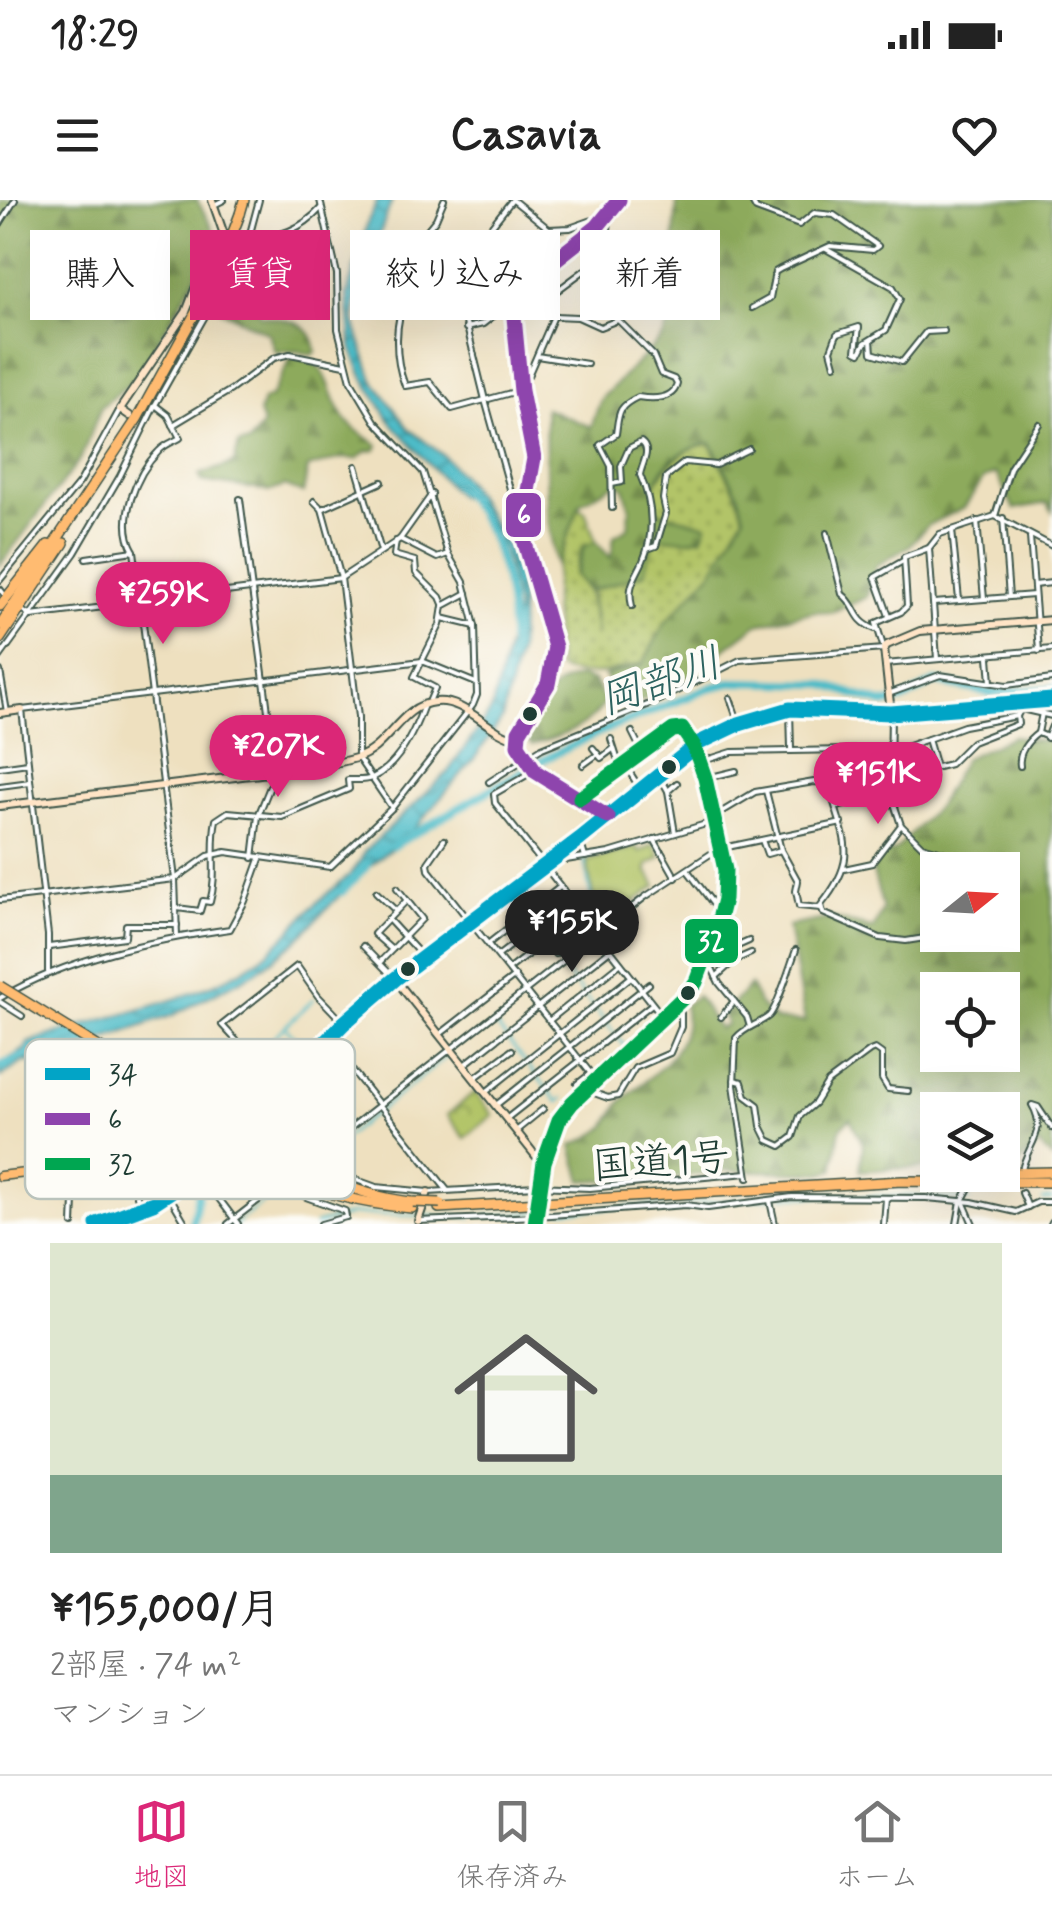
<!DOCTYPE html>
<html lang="ja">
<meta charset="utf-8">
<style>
:root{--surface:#fff;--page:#f2f2f2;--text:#222;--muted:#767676;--line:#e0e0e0;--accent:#db2777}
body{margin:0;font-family:Mynerve,"Klee One",sans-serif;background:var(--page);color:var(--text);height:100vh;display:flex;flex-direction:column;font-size:38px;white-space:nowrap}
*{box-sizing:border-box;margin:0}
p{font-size:32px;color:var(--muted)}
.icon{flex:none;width:55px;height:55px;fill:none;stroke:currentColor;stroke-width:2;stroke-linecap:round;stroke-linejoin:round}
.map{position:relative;height:1024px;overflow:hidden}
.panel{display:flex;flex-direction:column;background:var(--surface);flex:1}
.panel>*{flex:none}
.hud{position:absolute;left:30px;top:30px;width:992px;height:90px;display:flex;gap:20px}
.needle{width:65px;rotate:72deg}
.tools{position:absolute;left:920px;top:652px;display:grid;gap:20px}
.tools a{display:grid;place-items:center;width:100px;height:100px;border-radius:0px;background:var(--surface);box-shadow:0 10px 40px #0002;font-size:50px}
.price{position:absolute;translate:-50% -85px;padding:0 22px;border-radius:35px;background:var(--accent);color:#fff;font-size:32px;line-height:65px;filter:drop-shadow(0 2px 5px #0008)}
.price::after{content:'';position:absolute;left:50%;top:60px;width:30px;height:22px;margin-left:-15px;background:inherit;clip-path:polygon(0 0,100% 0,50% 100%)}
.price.active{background:#222;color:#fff}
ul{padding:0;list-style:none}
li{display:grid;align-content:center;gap:20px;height:530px;padding:0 50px}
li+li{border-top:2px solid var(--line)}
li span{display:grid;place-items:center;height:310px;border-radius:0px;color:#555}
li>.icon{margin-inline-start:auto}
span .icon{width:180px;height:180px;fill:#fffc;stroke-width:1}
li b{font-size:42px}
.tag{padding:0 35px;border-radius:0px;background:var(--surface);box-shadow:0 10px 40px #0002;font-size:35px;line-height:90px}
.tag.active{background:var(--accent);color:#fff}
.status{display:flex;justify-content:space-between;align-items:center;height:70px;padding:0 50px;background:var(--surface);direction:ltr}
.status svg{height:28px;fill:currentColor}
header{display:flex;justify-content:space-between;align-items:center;height:130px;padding:0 50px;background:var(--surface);font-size:45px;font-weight:700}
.tab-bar{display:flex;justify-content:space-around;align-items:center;height:140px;border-top:2px solid var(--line);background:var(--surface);font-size:28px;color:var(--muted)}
.tab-bar a{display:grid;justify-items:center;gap:5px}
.tab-bar .active{color:var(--accent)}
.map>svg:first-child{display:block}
.grass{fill:url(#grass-dots);stroke:#68804e;stroke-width:2.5}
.forest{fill:url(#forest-firs);stroke:#567448;stroke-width:2.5;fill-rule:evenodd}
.park{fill:url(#park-crowns);stroke:#68804e;stroke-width:2.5}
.pitch{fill:#b2c467;stroke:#68804e;stroke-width:2.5}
.water{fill:url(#water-waves);stroke:#367c7e;stroke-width:2.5}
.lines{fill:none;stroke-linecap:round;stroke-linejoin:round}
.stream{stroke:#4ebcc8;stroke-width:2.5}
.river{stroke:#4ebcc8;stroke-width:8}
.street-casing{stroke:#3e5549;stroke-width:8}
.secondary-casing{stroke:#3e5549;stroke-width:10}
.primary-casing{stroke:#3e5549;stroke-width:11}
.highway-casing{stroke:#3e5549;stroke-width:12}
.street{stroke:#fff;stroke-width:4}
.secondary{stroke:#ffe4c6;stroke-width:6}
.primary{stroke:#ffbb71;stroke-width:8}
.highway{stroke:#ffbb71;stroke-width:9}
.highway-bridge-casing{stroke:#3e5549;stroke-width:12;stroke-linecap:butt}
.highway-bridge{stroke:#ffbb71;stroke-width:9}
.bus-1-casing{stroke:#fdfcf7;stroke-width:22}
.bus-2-casing{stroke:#fdfcf7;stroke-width:22}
.bus-3-casing{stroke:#fdfcf7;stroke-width:22}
.bus-1{stroke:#02a4c6;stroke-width:15}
.bus-2{stroke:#8e44ad;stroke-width:15}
.bus-3{stroke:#00a651;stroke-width:15}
.bus-dot{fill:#1f3d34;stroke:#fdfcf7;stroke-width:4}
.labels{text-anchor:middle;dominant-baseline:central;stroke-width:9;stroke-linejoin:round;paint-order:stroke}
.street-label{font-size:40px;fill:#1f3d34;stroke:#fdfcf7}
.water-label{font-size:42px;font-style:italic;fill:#2d6360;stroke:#fdfcf7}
.key{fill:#fdfcf7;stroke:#bac3bc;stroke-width:2.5}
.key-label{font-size:28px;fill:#1f3d34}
.line-badge{stroke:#fdfcf7;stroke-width:4}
.badge-label{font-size:28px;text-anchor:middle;font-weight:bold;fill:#fff}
</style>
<div class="status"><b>18:29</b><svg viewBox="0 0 49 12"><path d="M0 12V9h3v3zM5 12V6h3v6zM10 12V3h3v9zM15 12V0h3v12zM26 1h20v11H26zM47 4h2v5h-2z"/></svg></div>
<header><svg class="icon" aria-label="menu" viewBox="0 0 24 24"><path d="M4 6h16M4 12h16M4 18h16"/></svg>Casavia<svg class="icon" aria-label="heart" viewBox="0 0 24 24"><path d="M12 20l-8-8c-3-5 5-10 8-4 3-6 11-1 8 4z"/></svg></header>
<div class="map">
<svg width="1052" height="1024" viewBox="0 0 1052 1024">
<defs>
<pattern id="grass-dots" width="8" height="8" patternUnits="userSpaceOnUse" patternTransform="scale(2.5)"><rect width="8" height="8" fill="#b2c467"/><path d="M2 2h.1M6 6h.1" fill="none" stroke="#90a056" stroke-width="1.8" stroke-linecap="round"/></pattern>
<pattern id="forest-firs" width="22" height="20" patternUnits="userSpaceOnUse" patternTransform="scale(2.5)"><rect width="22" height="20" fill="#8daa5c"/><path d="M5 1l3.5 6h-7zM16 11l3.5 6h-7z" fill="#738c4d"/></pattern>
<pattern id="park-crowns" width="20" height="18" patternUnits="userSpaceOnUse" patternTransform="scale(2.5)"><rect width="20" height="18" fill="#b2c467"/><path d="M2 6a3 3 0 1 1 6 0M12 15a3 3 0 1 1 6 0" fill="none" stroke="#90a056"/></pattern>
<pattern id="water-waves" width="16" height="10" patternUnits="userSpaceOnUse" patternTransform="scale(2.5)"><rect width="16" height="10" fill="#4ebcc8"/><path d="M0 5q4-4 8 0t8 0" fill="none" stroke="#409aa3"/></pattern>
</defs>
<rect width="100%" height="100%" fill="#fdfcf7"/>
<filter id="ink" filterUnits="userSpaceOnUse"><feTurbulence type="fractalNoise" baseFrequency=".01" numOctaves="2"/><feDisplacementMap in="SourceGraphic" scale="20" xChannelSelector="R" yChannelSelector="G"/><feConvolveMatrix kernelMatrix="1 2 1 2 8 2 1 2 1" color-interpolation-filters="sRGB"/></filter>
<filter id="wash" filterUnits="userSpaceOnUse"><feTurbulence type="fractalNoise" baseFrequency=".0048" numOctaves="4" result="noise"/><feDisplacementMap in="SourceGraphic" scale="40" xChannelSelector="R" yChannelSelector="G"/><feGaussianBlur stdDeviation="2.25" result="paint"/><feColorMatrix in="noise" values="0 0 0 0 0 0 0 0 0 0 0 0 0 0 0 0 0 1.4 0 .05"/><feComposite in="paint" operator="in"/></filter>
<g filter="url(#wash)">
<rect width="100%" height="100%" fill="#eee0bf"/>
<!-- grass -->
<path class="grass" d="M709 243 736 292 744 316 712 372 665 423 643 463C614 471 587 480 558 469L553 407 556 369 578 308 585 311 596 342 582 347 574 374 588 392 597 435 591 391 645 373 654 337 702 338 707 325 657 311 652 289C665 266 683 248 709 243Z"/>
<!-- forest -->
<g class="forest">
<path d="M0 0H197L218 38 201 57 195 78 137 177 101 207 81 258 0 365Z"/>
<path d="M681 0H1052V311L1047 303 1014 309 996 273 983 279 964 308 928 325 909 346 876 366 867 397 831 413 816 411 758 424 670 490 625 506 604 476 642 465 665 423 712 372 744 316 738 293 711 243C688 246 661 261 655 286 653 293 656 303 657 311L707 325 702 337 688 340 654 337 645 373 591 391 576 376 584 346 596 342 611 358 614 336 628 328 630 309 624 287 616 283 580 304 556 366 547 315 545 208 591 227 601 199 663 137 674 107 671 71 677 3Z"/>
<path d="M236 61 251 76 260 115C286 120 313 120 316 152L312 155 297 151 275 152 269 134 213 106 226 63Z"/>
<path d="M291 157C336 161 323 190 346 220 355 232 367 237 378 245L376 250 367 251 357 259 341 258 308 268 303 293 285 286 270 291 202 281 199 275 234 263 239 244 249 243 263 224 259 213 263 200 271 197Z"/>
<path d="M580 477 594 481 605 502C590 528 560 536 532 545L525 537C529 510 552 481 580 477Z"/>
<path d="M1013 536 1052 542V959L1039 944 1015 967 1003 966 1002 910H938L937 964 926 967 860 971 863 944 850 918 840 929 833 970 821 973 724 970 633 984 604 980 582 981 572 946C583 940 598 935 606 926 613 917 616 906 624 899 652 874 695 849 684 805L697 796 719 829 727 824 723 814 750 785 760 805 776 820 805 822 788 726 831 718 873 729 883 709 872 668 883 653 895 651 938 605 965 558ZM938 670H1002V735H938ZM938 790H1002V855H938Z"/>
</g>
<!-- park -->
<path class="park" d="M475 892 493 915 465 938 447 915Z"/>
<!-- pitch -->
<path class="pitch" d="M654 644 661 657 648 665 647 670 656 686 598 729 587 661 637 647 640 652Z"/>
<!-- water -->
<path class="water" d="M378 0H392L378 39 358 77 354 122 373 180 409 229 444 256 470 286 508 347 519 381 521 404 519 449 502 519 474 559 412 632 361 673 294 743 256 772 173 815 41 862H24L0 877V867L44 855 67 842 55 839 7 860 25 849 28 843C104 814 189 806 258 760 280 745 299 719 319 701 336 685 357 674 364 652L447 573 491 511 517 409 508 365 498 336 475 301 458 296 390 221 363 177 352 150 347 94 368 21Z"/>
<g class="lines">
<!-- stream -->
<g class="stream">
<path d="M584 659 597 730"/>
<path d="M508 697 544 742"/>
<path d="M561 767 628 850"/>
<path d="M494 823 558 902 563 898"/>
<path d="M286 828 309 852"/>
<path d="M222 886 314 799"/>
<path d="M315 961 449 855"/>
<path d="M783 996H922L970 1000"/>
<path d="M1043 1000 1052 999"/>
<path d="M485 1016 771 998"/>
<path d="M235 1024 283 987"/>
<path d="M315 1024 354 1014 472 1017"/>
</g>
<!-- river -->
<g class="river">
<path d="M462 292C497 329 513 391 511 441"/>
<path d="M393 646 537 563 600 532 713 487 735 482 822 484 884 504 904 499 935 482 991 493 1052 488"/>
<path d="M342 692 367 666"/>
<path d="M0 866 70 837"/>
<path d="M192 1024 201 980"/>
</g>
</g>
</g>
<g filter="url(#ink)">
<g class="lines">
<defs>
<g id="street">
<path d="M444 0 436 19 399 64 407 94 454 82 475 85 486 83 535 63"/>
<path d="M512 0 454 74 485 200 519 321"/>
<path d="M513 0 549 29 570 28 601 17"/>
<path d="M751 0 756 9 799 25 814 13 834 15 878 46 873 50 830 46 780 69 775 72 770 98 752 108"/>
<path d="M214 5 224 0"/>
<path d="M0 24 15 0"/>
<path d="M549 30 537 55 535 76 550 96"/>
<path d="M248 41 259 0"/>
<path d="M232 45C268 36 295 37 321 8"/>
<path d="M826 49 893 87 900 99 886 130 865 143 860 153 856 151 859 127 837 134 831 150 835 165"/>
<path d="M486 83 487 118"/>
<path d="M407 94C394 122 394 157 405 186L430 182 452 209 518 191"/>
<path d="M554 116 578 117 600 127 618 120 653 155 661 174 674 179 677 184C673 201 651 199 638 197 617 207 619 213 616 234L600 245 611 266 612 308"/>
<path d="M466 128 483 124 497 113 511 116"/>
<path d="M871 140 872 153 902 162 926 132 944 131"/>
<path d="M537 156 587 164"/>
<path d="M524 185 554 116 550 96 605 55 610 13"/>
<path d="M155 205 209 109"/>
<path d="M173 225 231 190 274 158 290 154 345 165"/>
<path d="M356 266 381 351"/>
<path d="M612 284 622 282 621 266 629 248 641 242C652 250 642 263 640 275 652 302 655 332 643 361 635 379 627 386 632 406"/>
<path d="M240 299 276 572 258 616 253 658"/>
<path d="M314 301 322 309 341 378 358 517V558L392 608"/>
<path d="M322 309 382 282"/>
<path d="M995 316 1010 268 1039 224"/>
<path d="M1003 318 1009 397"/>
<path d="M977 321 984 399"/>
<path d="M952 330 959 400"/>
<path d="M827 333 842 394C858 406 852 420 875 429"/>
<path d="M1030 337 1039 451"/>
<path d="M400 339 432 294"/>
<path d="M396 341 394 355 415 361 416 373 440 397 443 404"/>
<path d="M647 349 656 346 666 313 663 299 666 277 685 262 716 265 749 249"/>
<path d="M86 358 134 351"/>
<path d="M0 380 80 282 120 209"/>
<path d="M1034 385 1052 383"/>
<path d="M0 389 3 393"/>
<path d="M934 403 1034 395"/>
<path d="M25 412 31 416 341 378 400 339 437 358 448 354"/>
<path d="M889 416 875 377 903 361"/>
<path d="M442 418 475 426"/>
<path d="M0 457 75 353 120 276 155 205 168 215 180 238C173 242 164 245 159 251 136 274 116 322 134 351L175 679 177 736"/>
<path d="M989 457 991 482"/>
<path d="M937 459 929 348 940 334 995 316 1052 346"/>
<path d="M885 464 1052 449"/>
<path d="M0 471 7 512"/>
<path d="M891 493 940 475 1007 485 1052 479"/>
<path d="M730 498 739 524"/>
<path d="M429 502 435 488 414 477 440 425 443 406 467 393"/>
<path d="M790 509 791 549"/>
<path d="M632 532 643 554"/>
<path d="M1038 533 1042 513"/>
<path d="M1047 538 1052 526"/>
<path d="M611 539 620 567"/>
<path d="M928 539 936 567"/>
<path d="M593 548 601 558 613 549"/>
<path d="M700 562 732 552 900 549 964 526 1017 516 1021 509 1052 516"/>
<path d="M583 565 598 554"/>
<path d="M625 565 641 590"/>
<path d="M1020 566C1018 553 1027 541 1038 533L1052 539"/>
<path d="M0 567 28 563"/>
<path d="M532 572 494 594 495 603 663 817"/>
<path d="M659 575 668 591"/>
<path d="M707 578 736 571"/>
<path d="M890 578 891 513"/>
<path d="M489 582 542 548 662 499 740 460 884 449 876 423 901 412 907 406 904 357 929 348"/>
<path d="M829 584C842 639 862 654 821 705L823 713 880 738 906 741 944 735"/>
<path d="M0 586 30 582"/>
<path d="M766 591 781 650 798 681 796 691 799 706 821 708"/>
<path d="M580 598 673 530 682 529 694 546"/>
<path d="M837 607 889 594"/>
<path d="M715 616 755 592 814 582 844 584 893 578 950 564 972 542 1018 524 1017 516"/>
<path d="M901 625 922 646 943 652"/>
<path d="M675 633 668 591 677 583"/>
<path d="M580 639 585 657"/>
<path d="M654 639 676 678"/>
<path d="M444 640 428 663 429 670 596 880"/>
<path d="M762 640 767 654 781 650"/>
<path d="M560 655 566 660 609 653 716 621"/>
<path d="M844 669 872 663 901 625 886 579"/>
<path d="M688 671 714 705 721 708"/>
<path d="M376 692 394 709"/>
<path d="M0 700 175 679 208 656 226 652 330 667 392 608 473 505 477 495 475 426 464 382 448 354 423 272 375 221 351 181 338 129 337 74 320 0"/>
<path d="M177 708 200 711 203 701 210 702C218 674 210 648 216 620L228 612 282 617 349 589 348 580C355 580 365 581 372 578 398 566 415 530 424 505"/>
<path d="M388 719 422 756"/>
<path d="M718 723 732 749"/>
<path d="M489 743 560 687"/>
<path d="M363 746 394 778"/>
<path d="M49 747 125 737 126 725H177"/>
<path d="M391 749 374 734 407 700"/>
<path d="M555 754 591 726"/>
<path d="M499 755 570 700"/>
<path d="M706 755 719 783 747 817 750 827"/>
<path d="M715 756 749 741"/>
<path d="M380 762 422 719 397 688"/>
<path d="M509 769 581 714"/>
<path d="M48 772V735L22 510 422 461 476 483"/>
<path d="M716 777 735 760 751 753"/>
<path d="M0 798C68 758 152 740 230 729L245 701 260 659"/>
<path d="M0 802 22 816"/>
<path d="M721 817 734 801"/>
<path d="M550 820 620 764"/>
<path d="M439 835 515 776"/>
<path d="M329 841 447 990"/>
<path d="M170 847 180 869 199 887 201 905"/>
<path d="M95 857 209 926"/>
<path d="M66 863 60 869 75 889 86 966"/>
<path d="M464 865 610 750"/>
<path d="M157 877 178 865"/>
<path d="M476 877 512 850"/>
<path d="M734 880 742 882 746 896 758 905 761 926 768 940 781 946 793 937 800 916 815 903 828 882 870 851 875 849 882 854V879L888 889 908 891"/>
<path d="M577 884 589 875"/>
<path d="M281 889 222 825 297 766 318 796 343 822"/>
<path d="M586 890 608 898 618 896 635 868 670 853 681 827V802"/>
<path d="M486 892 631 777"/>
<path d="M496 905 649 784"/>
<path d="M264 906 307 962 376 987 428 992 536 986 590 988 747 973"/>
<path d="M506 919 652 804"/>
<path d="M516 931 543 909"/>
<path d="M129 961 140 1009"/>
<path d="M303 965 645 697 718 649 842 623"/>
<path d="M1022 970C1027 945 1048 931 1032 905L1038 907 1052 928"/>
<path d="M199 972 238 1024"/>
<path d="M748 978 734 885 736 838C745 827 758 825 769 816 777 809 791 763 796 750"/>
<path d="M282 981 306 997 345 1011 346 1017"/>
<path d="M1022 993 1028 1007"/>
<path d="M169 995 186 1024"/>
<path d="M770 1001 775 1024"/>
<path d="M962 1001 969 988"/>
<path d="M963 1001 973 1024"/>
<path d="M418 1021 537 1016 686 1005 708 1008 792 997 926 998 972 1002 1016 1012 1038 1002H1052"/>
<path d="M73 1024 74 1000"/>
<path d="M228 1024 282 982"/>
<path d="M321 1024 346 1017"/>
<path d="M884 1024 886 998"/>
<path d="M957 1024 961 1001"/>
<path d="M1051 1024 1052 1022"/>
</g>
<g id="secondary">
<path d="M130 216 120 209 186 112 208 55 228 46 212 0"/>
<path d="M0 513 22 510"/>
<path d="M891 513 884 449 887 445 920 431 1052 420"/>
<path d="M0 606C78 596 157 587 235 577 274 572 317 569 356 558 388 549 400 505 435 502 465 498 488 533 517 539"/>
<path d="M608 617 694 546 769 513 797 508 891 513 1052 500"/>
<path d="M395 779 539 960 544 962"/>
<path d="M125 858 196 902"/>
<path d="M541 992C544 959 549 929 572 903L688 793C698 780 701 766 707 751 715 728 725 707 726 683 727 649 708 578 694 546"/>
<path d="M418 1021 428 992"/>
<path d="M97 1024C157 1008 197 975 240 931"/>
<path d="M535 1024 539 1006"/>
</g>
<g id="primary">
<path d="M233 925 241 930 344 823 395 779 608 617 536 572 518 545 519 532 548 484 555 447 521 329 534 258 521 191 514 117 520 94 532 78 597 27 619 0"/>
<path d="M0 976 148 959 201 947 208 942 213 915"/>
</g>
<g id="highway">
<path d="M240 14 244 0"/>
<path d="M0 406 48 345"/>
<path d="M0 425 137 219 218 72"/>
<path d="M0 439 64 343"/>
<path d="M247 934C298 966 351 995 411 1002"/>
<path d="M240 941 271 961"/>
<path d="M228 943C299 984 329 1001 412 1008"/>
<path d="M285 968 349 995"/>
<path d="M1002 973 1052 972"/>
<path d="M439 1008 902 981 1052 982"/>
</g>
</defs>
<!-- street casing -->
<use href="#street" class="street-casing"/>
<!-- secondary casing -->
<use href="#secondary" class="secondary-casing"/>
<!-- primary casing -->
<use href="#primary" class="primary-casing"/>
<!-- highway casing -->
<use href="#highway" class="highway-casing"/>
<!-- street -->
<use href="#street" class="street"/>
<!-- secondary -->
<use href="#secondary" class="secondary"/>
<!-- primary -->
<use href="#primary" class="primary"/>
<!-- highway -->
<use href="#highway" class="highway"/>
<defs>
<g id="highway-bridge">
<path d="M218 72 240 14"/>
<path d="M0 786 251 941"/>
<path d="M413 1002 440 1003"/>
</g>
</defs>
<!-- highway-bridge casing -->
<use href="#highway-bridge" class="highway-bridge-casing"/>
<!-- highway-bridge -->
<use href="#highway-bridge" class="highway-bridge"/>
<defs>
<path id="bus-1" d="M97 1024 153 1003 194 976 344 823 395 779 580 639 699 543 739 524 790 509 891 513 1052 500"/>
<path id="bus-2" d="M608 617 536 572 518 545 519 532 548 484 555 447 521 329 534 258 521 191 514 117 520 94 532 78 597 27 619 0"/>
<path id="bus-3" d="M535 1024 544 962 559 920 572 903 688 793 696 782 718 723 724 699 725 670 705 578 694 546 682 529 673 530 580 598"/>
</defs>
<!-- bus-1 casing -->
<use href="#bus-1" class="bus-1-casing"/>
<!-- bus-2 casing -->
<use href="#bus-2" class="bus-2-casing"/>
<!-- bus-3 casing -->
<use href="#bus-3" class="bus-3-casing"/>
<!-- bus-1 -->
<use href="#bus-1" class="bus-1"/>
<!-- bus-2 -->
<use href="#bus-2" class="bus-2"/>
<!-- bus-3 -->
<use href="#bus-3" class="bus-3"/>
</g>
</g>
<!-- markers -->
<g class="bus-dot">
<circle cx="530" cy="514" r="9"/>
<circle cx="669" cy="567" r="9"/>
<circle cx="408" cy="769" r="9"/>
<circle cx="688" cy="793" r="9"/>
</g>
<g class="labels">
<!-- street labels -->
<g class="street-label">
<text transform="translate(661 963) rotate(-4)">国道1号</text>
</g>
<!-- water labels -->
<g class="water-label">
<text transform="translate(661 483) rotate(-19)">岡部川</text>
</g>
</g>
<!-- legend -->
<rect x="25" y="839" width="330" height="160" rx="15" class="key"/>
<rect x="45" y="868" width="45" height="12" fill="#02a4c6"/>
<rect x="45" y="913" width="45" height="12" fill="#8e44ad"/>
<rect x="45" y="958" width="45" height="12" fill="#00a651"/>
<g class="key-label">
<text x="108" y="884">34</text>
<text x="108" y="929">6</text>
<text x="108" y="974">32</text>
</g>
<g class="line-badge">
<rect x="504" y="291" width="39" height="48" rx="10" fill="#8e44ad"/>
<rect x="683" y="717" width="57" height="48" rx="10" fill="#00a651"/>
</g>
<g class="badge-label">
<text x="524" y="324">6</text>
<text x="711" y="751">32</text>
</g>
</svg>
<div class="tools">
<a><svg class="needle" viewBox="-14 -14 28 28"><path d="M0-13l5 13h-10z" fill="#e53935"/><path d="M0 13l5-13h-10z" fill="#767676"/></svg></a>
<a><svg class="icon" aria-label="locate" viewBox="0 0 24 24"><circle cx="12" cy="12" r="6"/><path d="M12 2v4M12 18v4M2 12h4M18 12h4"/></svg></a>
<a><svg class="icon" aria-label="layers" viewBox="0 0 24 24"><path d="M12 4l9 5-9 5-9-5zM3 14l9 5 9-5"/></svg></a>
</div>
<b class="price" style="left:163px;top:447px">¥259K</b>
<b class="price" style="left:278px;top:600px">¥207K</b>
<b class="price" style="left:878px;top:627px">¥151K</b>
<b class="price active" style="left:572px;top:775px">¥155K</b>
<div class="hud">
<a class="tag">購入</a>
<a class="tag active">賃貸</a>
<a class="tag">絞り込み</a>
<a class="tag">新着</a>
</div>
</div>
<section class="panel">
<ul>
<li><span style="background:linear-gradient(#dfe7d0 75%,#7fa58c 0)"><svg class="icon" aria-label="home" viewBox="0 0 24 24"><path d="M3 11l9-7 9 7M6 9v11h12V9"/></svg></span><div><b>¥155,000/月</b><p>2部屋 · 74 m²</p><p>マンション</p></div></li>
</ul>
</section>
<nav class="tab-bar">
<a class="active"><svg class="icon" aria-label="map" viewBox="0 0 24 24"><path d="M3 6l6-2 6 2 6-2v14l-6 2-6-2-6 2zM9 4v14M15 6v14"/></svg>地図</a>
<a><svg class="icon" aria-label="saved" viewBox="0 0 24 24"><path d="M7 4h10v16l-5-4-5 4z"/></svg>保存済み</a>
<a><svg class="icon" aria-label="home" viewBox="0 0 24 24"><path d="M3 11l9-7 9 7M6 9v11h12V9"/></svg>ホーム</a>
</nav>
